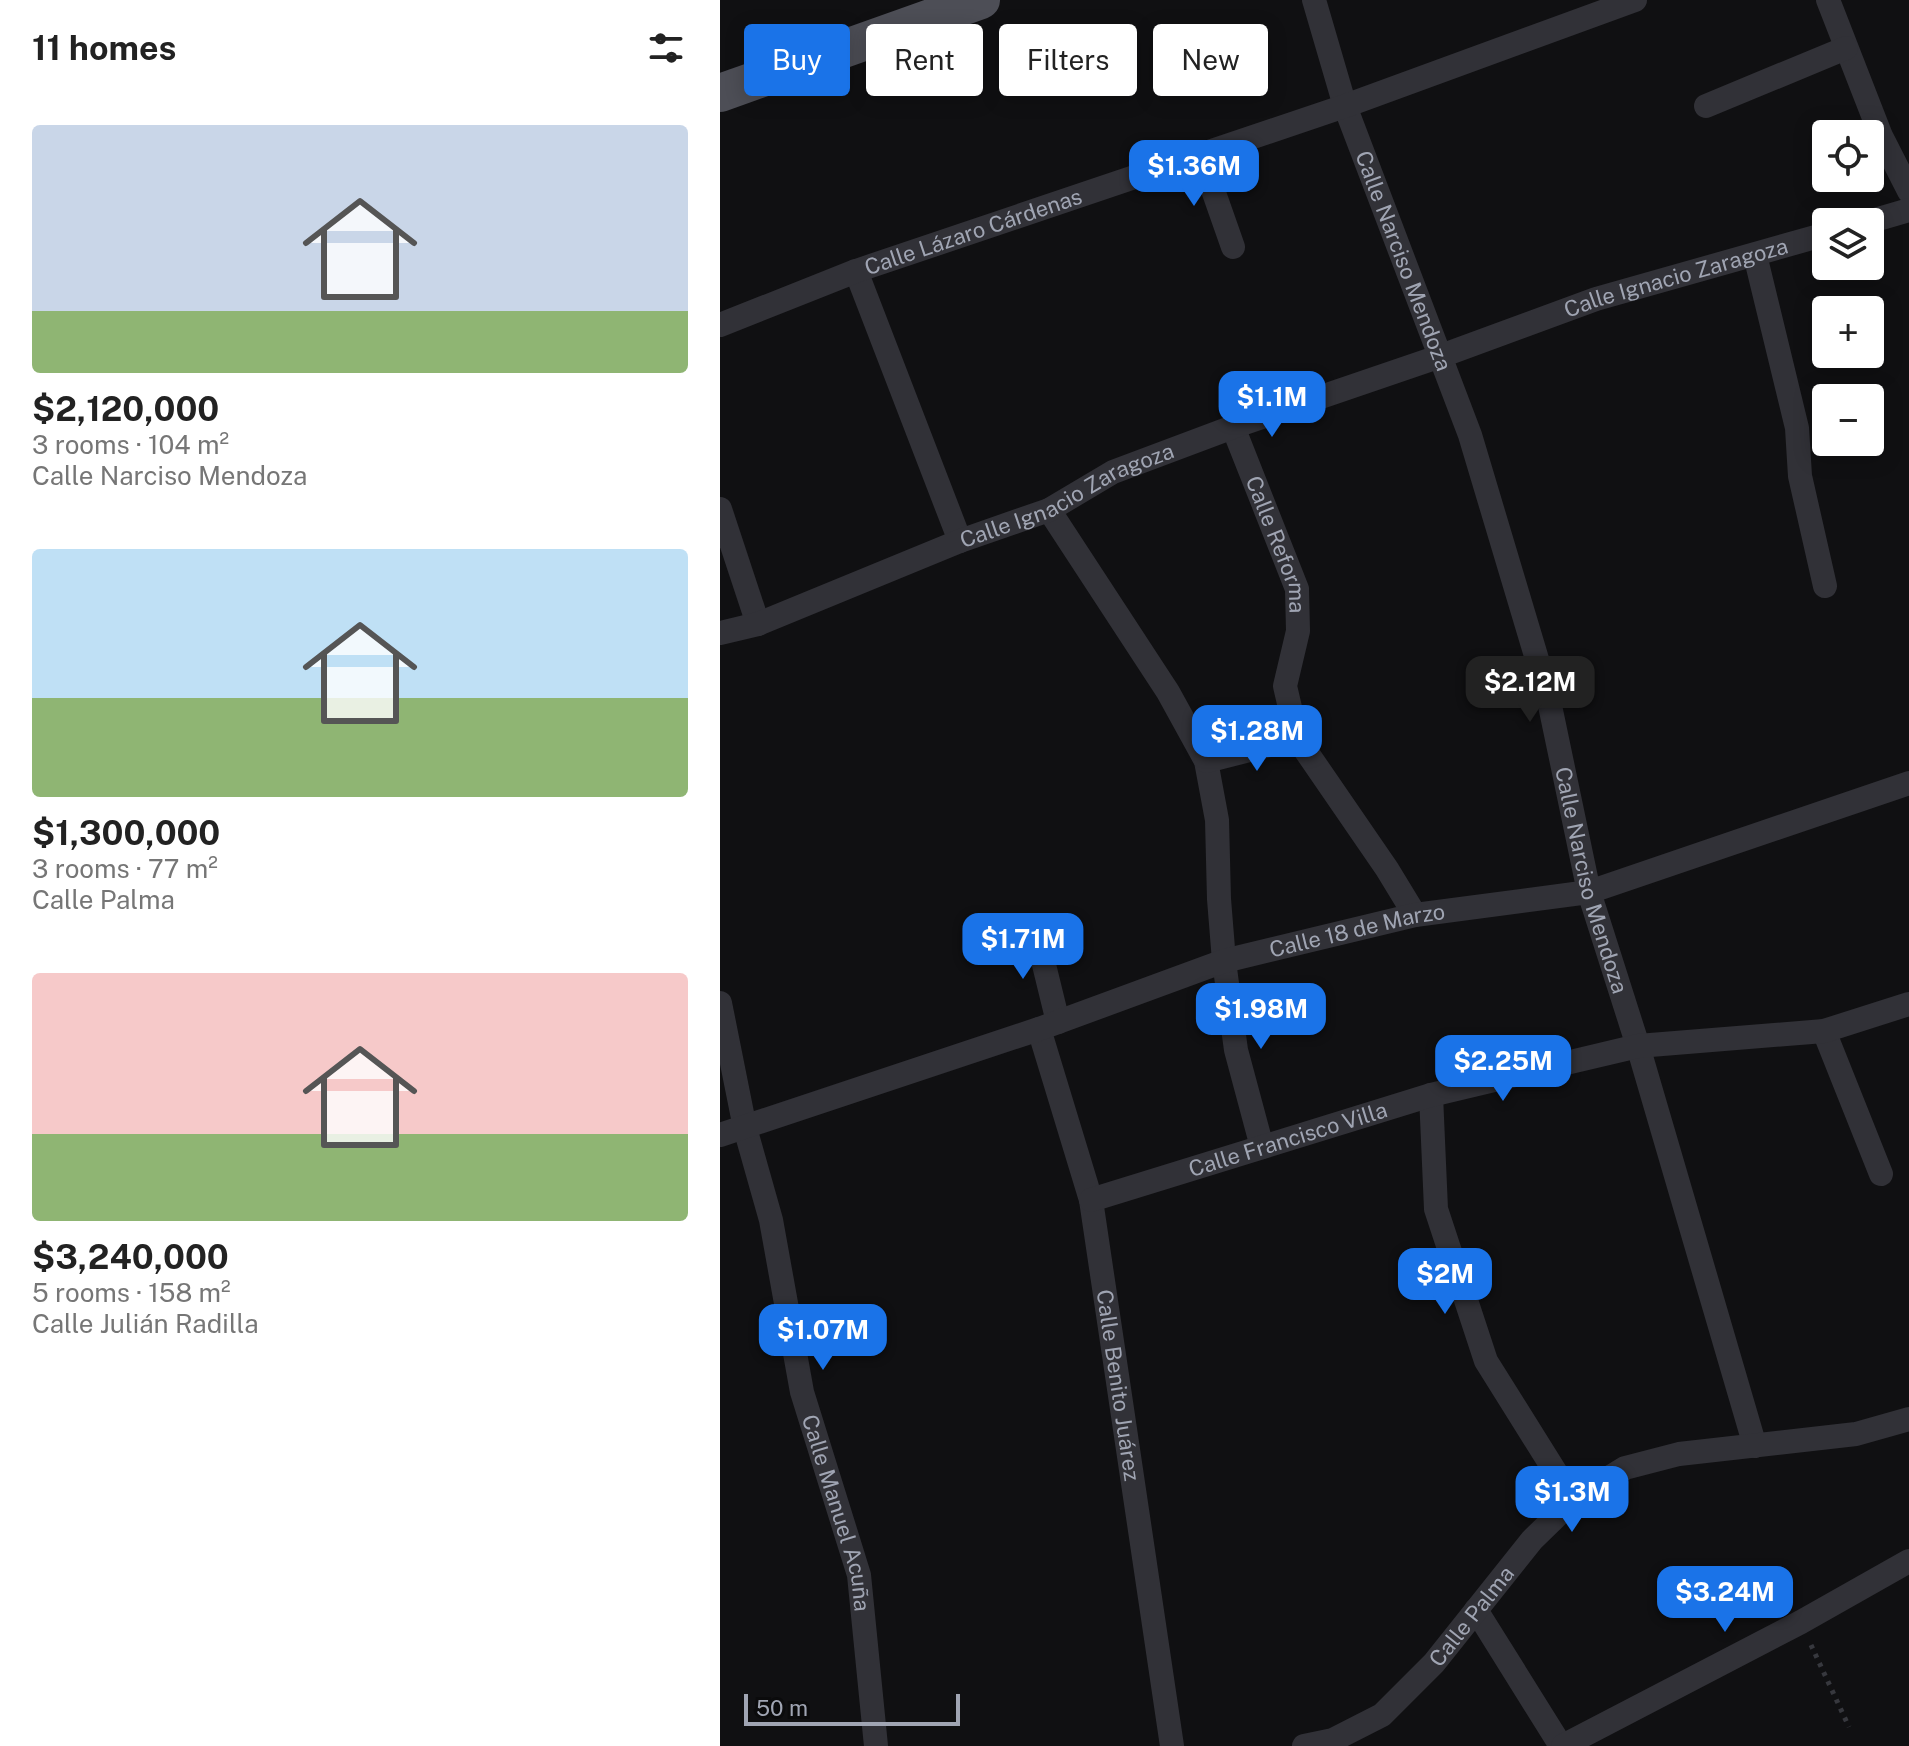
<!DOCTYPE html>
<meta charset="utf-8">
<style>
:root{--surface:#fff;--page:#f2f2f2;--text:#222;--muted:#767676;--accent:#1a73e8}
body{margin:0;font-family:"Public Sans",sans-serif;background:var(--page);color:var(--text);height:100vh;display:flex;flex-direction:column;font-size:30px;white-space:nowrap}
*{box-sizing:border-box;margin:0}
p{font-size:26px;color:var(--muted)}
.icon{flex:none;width:44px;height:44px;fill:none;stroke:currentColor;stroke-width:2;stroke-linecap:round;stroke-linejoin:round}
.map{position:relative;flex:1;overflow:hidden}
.panel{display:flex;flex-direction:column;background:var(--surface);width:720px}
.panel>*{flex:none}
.top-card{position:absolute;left:24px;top:24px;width:760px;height:72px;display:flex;gap:16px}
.buttons{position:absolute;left:1092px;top:120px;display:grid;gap:16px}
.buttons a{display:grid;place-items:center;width:72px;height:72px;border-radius:8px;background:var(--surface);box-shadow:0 4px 20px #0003;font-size:40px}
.scale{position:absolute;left:24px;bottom:20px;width:216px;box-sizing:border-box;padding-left:8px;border:4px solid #a0a5b3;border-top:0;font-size:22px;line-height:28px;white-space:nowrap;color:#a0a5b3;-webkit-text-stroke:6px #0b0b0c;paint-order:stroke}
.price{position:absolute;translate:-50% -68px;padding:0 18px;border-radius:16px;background:var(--accent);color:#fff;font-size:26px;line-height:52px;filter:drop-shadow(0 2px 4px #0008)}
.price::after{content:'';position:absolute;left:50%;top:48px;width:24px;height:18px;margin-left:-12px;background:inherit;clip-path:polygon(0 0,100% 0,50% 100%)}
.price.current{background:#222;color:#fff}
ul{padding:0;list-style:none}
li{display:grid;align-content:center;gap:16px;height:424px;padding:0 32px}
li span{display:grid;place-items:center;height:248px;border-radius:8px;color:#555}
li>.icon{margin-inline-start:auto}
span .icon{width:144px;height:144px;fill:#fffc;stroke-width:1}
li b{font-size:34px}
h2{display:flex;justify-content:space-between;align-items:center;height:96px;padding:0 32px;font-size:34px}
.chip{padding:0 28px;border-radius:8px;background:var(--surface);box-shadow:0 4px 20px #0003;font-size:28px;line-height:72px}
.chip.current{background:var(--accent);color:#fff}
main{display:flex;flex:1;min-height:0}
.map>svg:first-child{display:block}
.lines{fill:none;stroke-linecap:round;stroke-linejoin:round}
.path{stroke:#37383e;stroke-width:5;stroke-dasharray:4 6;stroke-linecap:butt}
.minor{stroke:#313137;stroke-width:24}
.primary{stroke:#4d4e56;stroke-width:38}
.labels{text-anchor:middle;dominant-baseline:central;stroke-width:6;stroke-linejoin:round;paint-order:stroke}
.street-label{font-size:22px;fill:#a0a5b3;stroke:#0b0b0c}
</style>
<main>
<section class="panel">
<h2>11 homes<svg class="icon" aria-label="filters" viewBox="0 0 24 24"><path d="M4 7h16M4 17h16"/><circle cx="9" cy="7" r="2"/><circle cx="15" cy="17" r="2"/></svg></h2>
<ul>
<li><span style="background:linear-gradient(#c9d6e8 75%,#8fb573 0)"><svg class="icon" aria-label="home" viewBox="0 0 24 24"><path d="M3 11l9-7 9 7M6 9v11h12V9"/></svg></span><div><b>$2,120,000</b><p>3 rooms · 104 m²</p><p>Calle Narciso Mendoza</p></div></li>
<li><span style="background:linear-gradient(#bfe0f5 60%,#8fb573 0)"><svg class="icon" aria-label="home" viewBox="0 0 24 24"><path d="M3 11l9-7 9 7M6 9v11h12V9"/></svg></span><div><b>$1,300,000</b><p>3 rooms · 77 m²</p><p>Calle Palma</p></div></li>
<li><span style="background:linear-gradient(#f6c9c9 65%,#8fb573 0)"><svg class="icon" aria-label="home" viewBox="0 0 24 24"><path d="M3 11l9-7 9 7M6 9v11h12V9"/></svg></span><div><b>$3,240,000</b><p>5 rooms · 158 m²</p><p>Calle Julián Radilla</p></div></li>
</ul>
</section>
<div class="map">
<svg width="1189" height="1746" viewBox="0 0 1189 1746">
<rect width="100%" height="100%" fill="#101012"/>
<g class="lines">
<!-- path -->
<path class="path" d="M1091 1645 1129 1727"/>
<!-- minor -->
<g class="minor">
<path id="s1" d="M594 0 625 106 750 435 828 696 869 892 918 1046 1035 1446"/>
<path d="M1108 0 1161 136 1189 191"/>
<path d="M986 106 1126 48"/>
<path d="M480 153 513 247"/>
<path d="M1148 222 1189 210"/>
<path d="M1035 255 1077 428 1080 476 1105 586"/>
<path d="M136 271 240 541"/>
<path id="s2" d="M0 325 136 271 625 106 915 0"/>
<path id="s3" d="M513 427 577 589 578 631 565 686 577 738 667 869 695 915"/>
<path d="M0 509 38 624"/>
<path d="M329 510 448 692 486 761 497 820 499 899 504 961 516 1050 542 1147"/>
<path id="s4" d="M0 633 38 624 240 541 329 510 393 472 513 427 721 356 876 299 1106 234"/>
<path d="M486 761 577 738"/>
<path d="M315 928 338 1022"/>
<path id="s5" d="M0 1003 25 1128 51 1220 82 1392 139 1575 156 1746"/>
<path id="s6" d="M319 1029 371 1200 452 1746"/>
<path d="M1104 1031 1161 1174"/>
<path d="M711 1095 716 1209 766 1361 853 1500"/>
<path id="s7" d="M0 1135 319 1029 504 961 695 915 869 892 1189 783"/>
<path id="s8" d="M371 1200 711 1095 918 1046 1104 1031 1189 1004"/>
<path d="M756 1610 841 1746"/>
<path id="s9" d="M584 1746 613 1740 662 1715 714 1663 812 1540 853 1500 905 1468 959 1454 1136 1434 1189 1419"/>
<path d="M843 1746 1081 1622 1189 1561"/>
</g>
<!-- primary -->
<path class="primary" d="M0 93 261 0"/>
</g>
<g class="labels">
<!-- street labels -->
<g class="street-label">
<text stroke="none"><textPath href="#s2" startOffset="270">Calle Lázaro Cárdenas</textPath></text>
<text stroke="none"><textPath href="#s1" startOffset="276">Calle Narciso Mendoza</textPath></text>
<text stroke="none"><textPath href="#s4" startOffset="1022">Calle Ignacio Zaragoza</textPath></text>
<text stroke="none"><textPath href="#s4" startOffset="374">Calle Ignacio Zaragoza</textPath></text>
<text stroke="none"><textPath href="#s3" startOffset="126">Calle Reforma</textPath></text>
<text stroke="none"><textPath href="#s1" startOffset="924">Calle Narciso Mendoza</textPath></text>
<text stroke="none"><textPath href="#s7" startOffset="670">Calle 18 de Marzo</textPath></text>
<text stroke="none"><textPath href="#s8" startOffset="206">Calle Francisco Villa</textPath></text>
<text stroke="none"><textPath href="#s6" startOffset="366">Calle Benito Juárez</textPath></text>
<text stroke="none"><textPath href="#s5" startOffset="524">Calle Manuel Acuña</textPath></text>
<text stroke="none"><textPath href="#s9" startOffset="218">Calle Palma</textPath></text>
</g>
</g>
</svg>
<div class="buttons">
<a><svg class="icon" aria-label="locate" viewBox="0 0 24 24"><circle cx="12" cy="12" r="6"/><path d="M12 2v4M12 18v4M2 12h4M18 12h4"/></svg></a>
<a><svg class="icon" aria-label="layers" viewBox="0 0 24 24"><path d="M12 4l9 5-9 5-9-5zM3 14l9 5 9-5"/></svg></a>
<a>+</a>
<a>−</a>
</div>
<div class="scale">50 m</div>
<b class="price" style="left:474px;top:208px">$1.36M</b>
<b class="price" style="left:552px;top:439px">$1.1M</b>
<b class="price current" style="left:810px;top:724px">$2.12M</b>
<b class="price" style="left:537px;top:773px">$1.28M</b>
<b class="price" style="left:303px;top:981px">$1.71M</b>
<b class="price" style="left:541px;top:1051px">$1.98M</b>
<b class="price" style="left:783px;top:1103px">$2.25M</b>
<b class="price" style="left:725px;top:1316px">$2M</b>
<b class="price" style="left:103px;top:1372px">$1.07M</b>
<b class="price" style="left:852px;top:1534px">$1.3M</b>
<b class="price" style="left:1005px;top:1634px">$3.24M</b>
<div class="top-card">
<a class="chip current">Buy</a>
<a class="chip">Rent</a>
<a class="chip">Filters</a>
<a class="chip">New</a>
</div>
</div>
</main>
